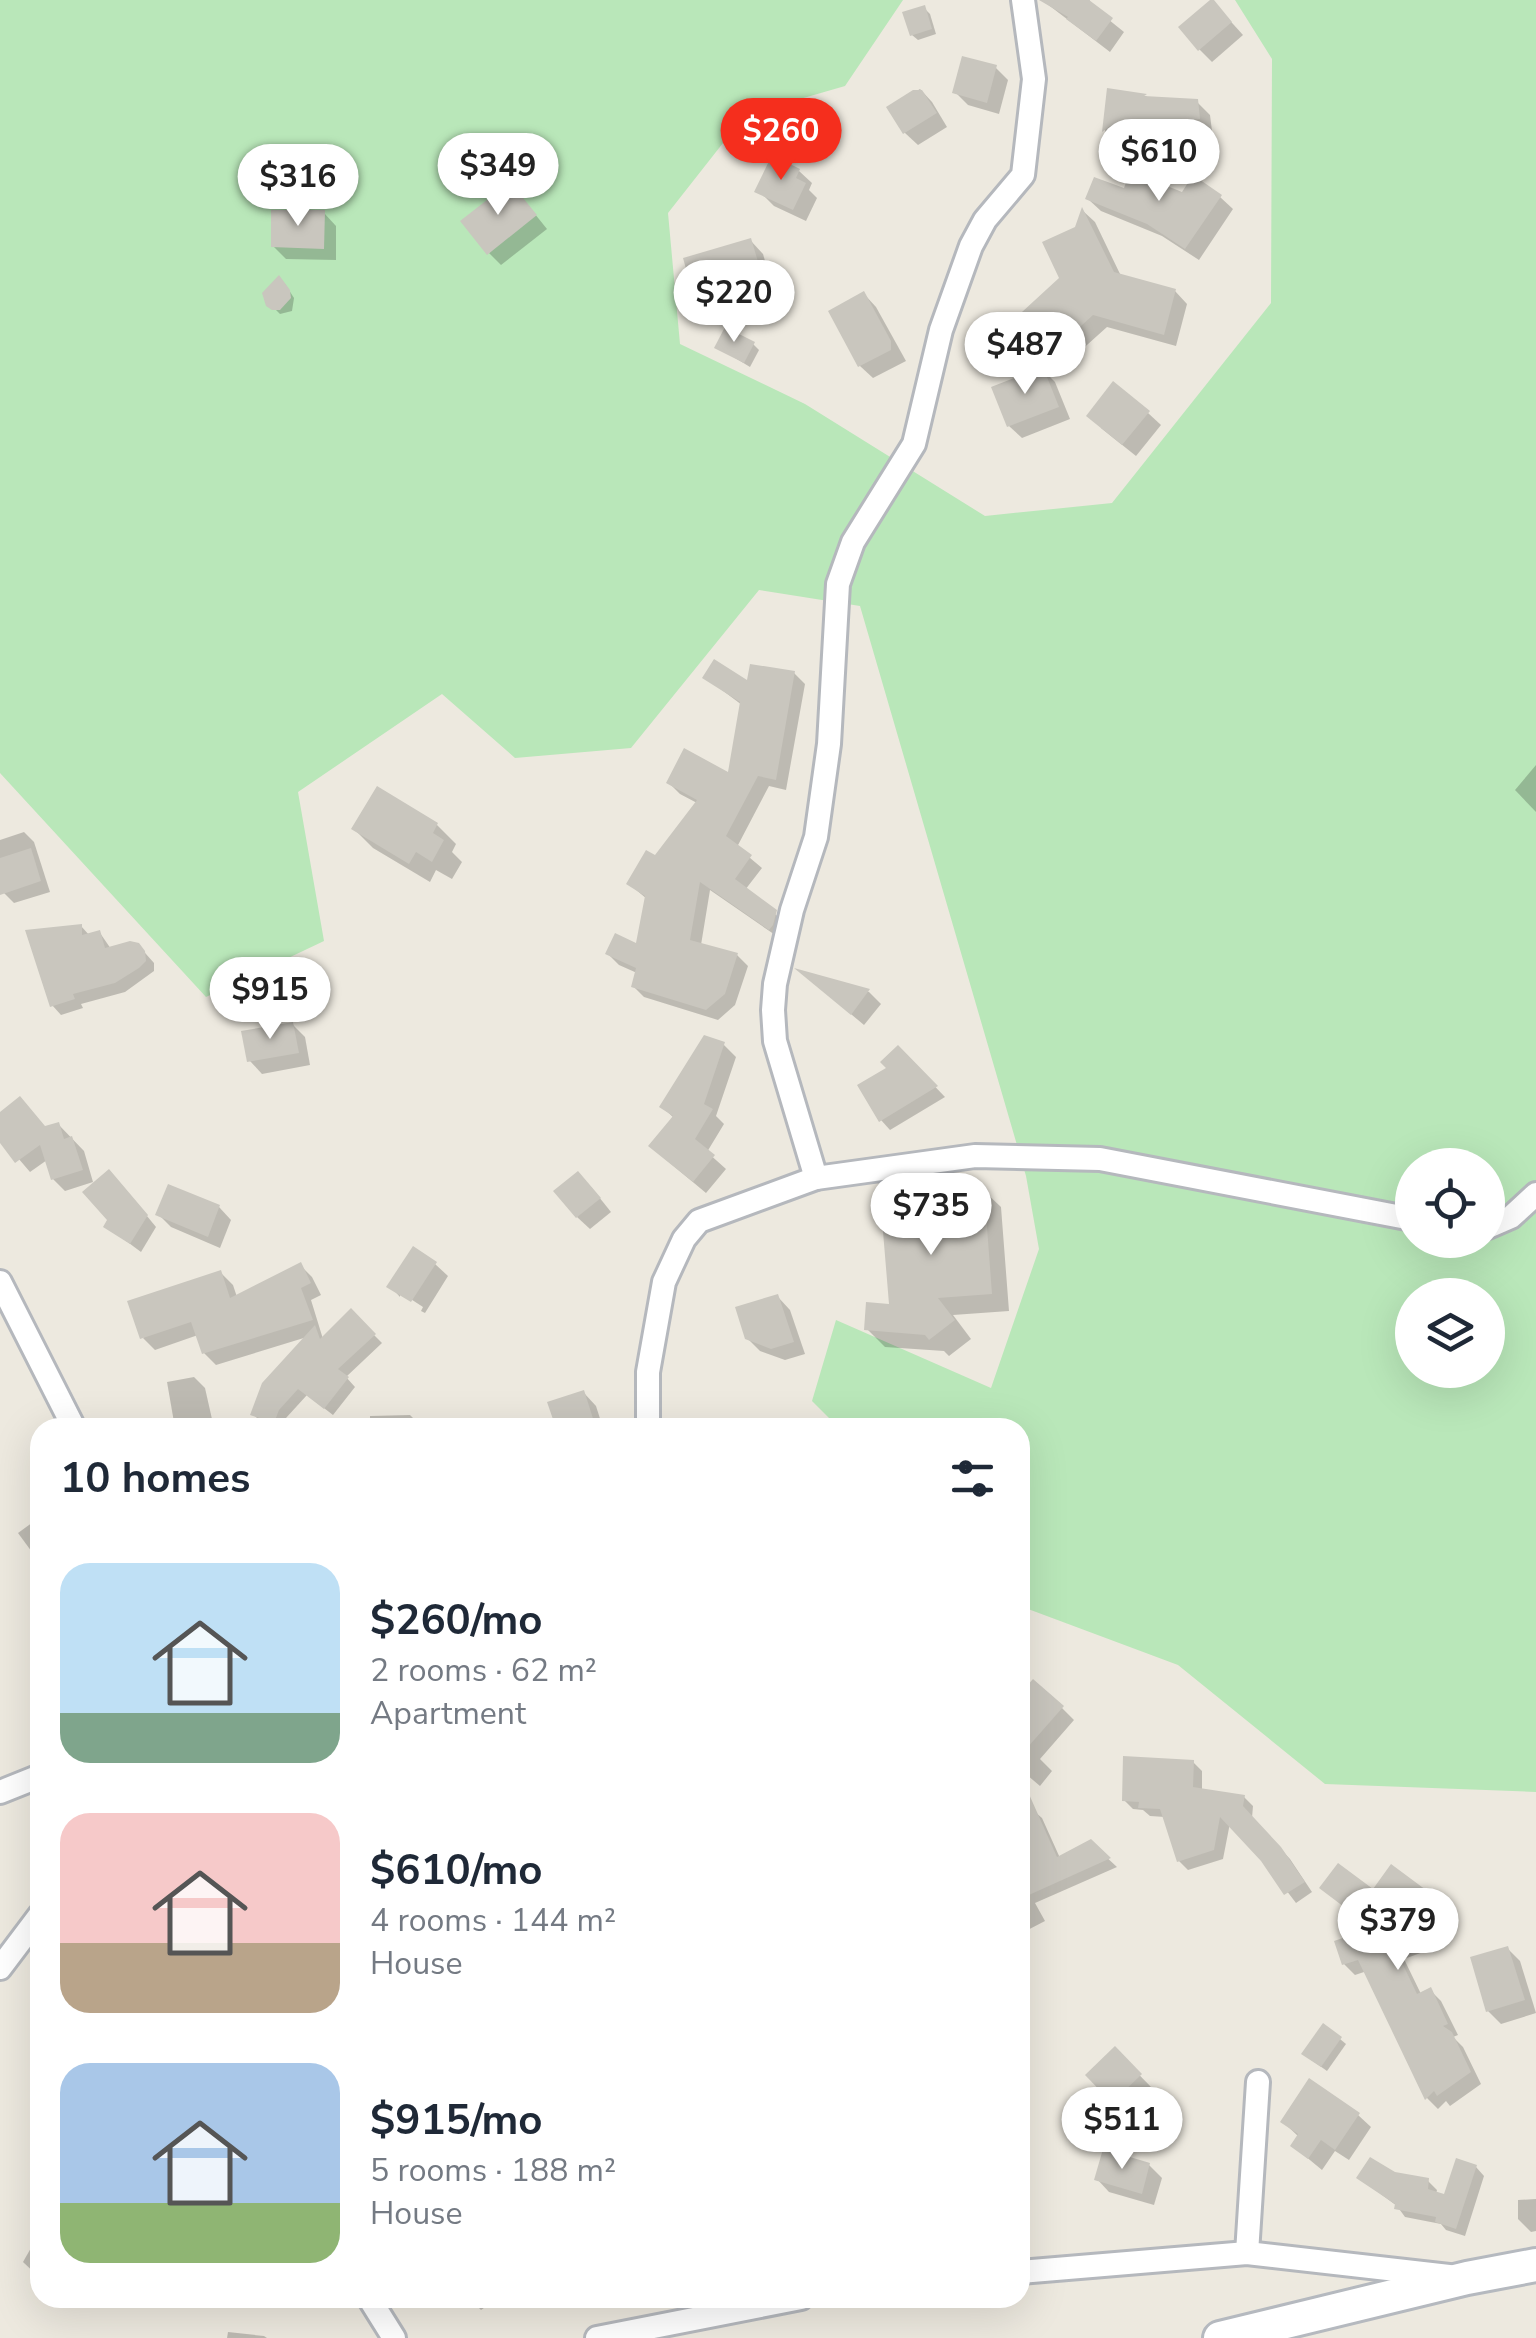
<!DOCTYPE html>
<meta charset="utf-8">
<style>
:root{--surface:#fff;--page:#f6f6f7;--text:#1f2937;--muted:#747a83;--accent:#f52e1d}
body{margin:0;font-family:"Nunito Sans",sans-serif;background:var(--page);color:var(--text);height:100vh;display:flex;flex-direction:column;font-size:38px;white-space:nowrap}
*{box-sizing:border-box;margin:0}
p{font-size:32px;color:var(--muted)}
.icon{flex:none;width:55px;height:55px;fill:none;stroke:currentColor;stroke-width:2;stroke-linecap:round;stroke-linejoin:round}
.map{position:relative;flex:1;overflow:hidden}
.sheet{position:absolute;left:30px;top:1418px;width:1000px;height:890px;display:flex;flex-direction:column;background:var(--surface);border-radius:30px;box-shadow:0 10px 40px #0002}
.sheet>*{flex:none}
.controls{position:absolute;left:1395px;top:1148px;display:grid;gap:20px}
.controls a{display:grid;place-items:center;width:110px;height:110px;border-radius:50%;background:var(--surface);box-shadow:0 10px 40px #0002;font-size:50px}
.price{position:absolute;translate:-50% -85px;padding:0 22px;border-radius:35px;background:#fff;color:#222;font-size:32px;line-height:65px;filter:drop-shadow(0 2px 5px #0008)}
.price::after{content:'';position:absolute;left:50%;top:60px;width:30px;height:22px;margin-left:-15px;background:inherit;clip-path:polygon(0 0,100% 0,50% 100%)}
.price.active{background:var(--accent);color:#fff}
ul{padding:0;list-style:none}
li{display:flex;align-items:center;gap:30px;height:250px;padding:0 30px}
li span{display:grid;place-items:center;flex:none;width:280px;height:200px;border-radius:30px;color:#555}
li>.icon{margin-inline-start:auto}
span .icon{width:120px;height:120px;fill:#fffc;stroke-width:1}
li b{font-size:42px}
h2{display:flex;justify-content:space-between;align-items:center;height:120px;padding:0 30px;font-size:42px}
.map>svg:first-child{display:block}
.green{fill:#b9e7b9;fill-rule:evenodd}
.shadow{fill:#0003}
.building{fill:#c9c6be}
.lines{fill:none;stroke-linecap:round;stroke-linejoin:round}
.street-casing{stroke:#b5b8bd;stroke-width:28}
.secondary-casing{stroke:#b5b9bf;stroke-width:38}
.street{stroke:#fff;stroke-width:22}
.secondary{stroke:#fff;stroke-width:32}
</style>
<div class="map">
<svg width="1536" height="2338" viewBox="0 0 1536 2338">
<rect width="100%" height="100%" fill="#ede9df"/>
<!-- green -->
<path class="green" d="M0 0H903L845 86 745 115 668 213 680 344 805 404 985 516 1112 503 1271 303 1272 59 1235 0H1536V1792L1325 1784 1178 1665 1020 1606V1428L838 1427 812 1401 836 1320 991 1388 1039 1249 1026 1176 860 606 759 590 631 748 515 758 442 694 298 792 324 941 206 997 0 773ZM1412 1165H1488V1240H1412ZM1412 1295H1488V1370H1412Z"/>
<!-- shadow -->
<g class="shadow">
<path d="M1042 0H1090L1088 3 1124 32 1110 52Z"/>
<path d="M924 8 930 14 936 34 918 40 912 35Z"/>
<path d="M1224 14 1243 35 1212 62 1199 49Z"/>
<path d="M995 67 1008 80 999 114 968 105 955 92Z"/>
<path d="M920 89 932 102 947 127 918 145 905 133 889 108Z"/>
<path d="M1109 91 1146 96 1149 99 1197 102 1210 115 1212 131 1154 137V141L1123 137 1116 143 1105 131Z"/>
<path d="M799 171 812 183 809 190 817 198 806 221 774 206 761 193Z"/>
<path d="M1125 192 1220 197 1233 209 1199 260 1162 236 1101 211 1088 199Z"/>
<path d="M522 198 547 229 501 265 489 253Z"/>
<path d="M1083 211 1095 222 1121 276 1175 291 1187 304 1176 346 1107 327 1058 371 1013 323 1062 278Z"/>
<path d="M324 213 336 226V260L286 259 273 246Z"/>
<path d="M751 241 763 254 777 302 712 320 700 308Z"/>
<path d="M285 284 294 298 292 311 280 314 265 299Z"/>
<path d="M864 294 876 307 906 361 873 378 860 366 831 312Z"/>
<path d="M753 344 759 350 750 367 717 347Z"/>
<path d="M1043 370 1055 382 1070 419 1022 438 1009 426Z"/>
<path d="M1148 413 1161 425 1136 456 1101 428Z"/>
<path d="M794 673 805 684 786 790 769 786 737 847 762 868 745 890 786 923 781 939 710 890 701 945 737 955 748 966 735 1005 718 1020 644 997 633 986 637 973 619 965 608 954 638 947 647 899 629 884 656 858 697 803 680 794 669 783 730 775 742 705 706 678 749 684Z"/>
<path d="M1536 765V812L1515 790Z"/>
<path d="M437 825 456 844 452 852 462 862 452 879 436 870 430 882 373 848 354 829Z"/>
<path d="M24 832 34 842 50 892 14 903 4 893 0 882V840Z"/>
<path d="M81 926 90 936 100 933 111 949 138 945 154 963V971L125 992 81 1004 83 1008 61 1015 52 1005Z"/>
<path d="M802 973 869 992 881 1004 864 1025Z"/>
<path d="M292 1024 305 1037 310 1065 262 1074 250 1061Z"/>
<path d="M723 1044 736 1057 716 1116 724 1124 707 1152 726 1169 706 1193 664 1158 674 1118 662 1107Z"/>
<path d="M898 1048 945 1097 890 1130 881 1120 890 1068Z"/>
<path d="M0 1115 46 1128 58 1124 84 1151 93 1182 65 1191 53 1179 47 1160 30 1172 0 1137Z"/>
<path d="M119 1182 156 1227 141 1252 106 1226Z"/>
<path d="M591 1187 611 1212 590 1229 577 1217Z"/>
<path d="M983 1190 1001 1207 1009 1311 953 1315 971 1339 949 1356 944 1351 885 1347 867 1329 891 1306Z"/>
<path d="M219 1207 231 1220 220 1248 171 1227 158 1214Z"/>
<path d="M435 1264 448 1276 425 1313 421 1311 423 1307 400 1292V1297L390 1286Z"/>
<path d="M300 1265 312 1277 321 1295 311 1300 323 1339 351 1312 382 1343 346 1377 355 1387 333 1415 307 1395 286 1418 283 1428 261 1422 253 1414 307 1337 216 1365 204 1353 198 1335 155 1350 143 1338 221 1273 233 1285 237 1297Z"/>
<path d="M778 1297 790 1310 805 1354 785 1360 760 1351 747 1338Z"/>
<path d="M194 1377 205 1388 214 1428H175L167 1382Z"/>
<path d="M584 1393 596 1406 603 1428H558Z"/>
<path d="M410 1415 423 1428H370V1416Z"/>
<path d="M40 1517V1563L18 1533Z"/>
<path d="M1020 1698 1062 1708 1074 1720 1040 1759 1052 1771 1040 1786 1020 1769Z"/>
<path d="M1193 1762 1202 1771V1791L1244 1797 1253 1806 1252 1818 1290 1859 1312 1892 1296 1903 1263 1860 1230 1823 1223 1859 1188 1870 1179 1861 1165 1817 1150 1816 1143 1810 1133 1809 1124 1800Z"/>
<path d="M1020 1799 1042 1818 1060 1858 1090 1842 1117 1867 1035 1903 1045 1921 1020 1934Z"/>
<path d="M1322 1888 1374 1893 1424 1891 1435 1903 1425 1916 1437 1947 1404 1959 1421 1994 1430 1990 1441 2001 1458 2035 1453 2037 1463 2047 1481 2084 1450 2106 1446 2101 1438 2109 1427 2098 1367 1971 1355 1975 1344 1964 1375 1930Z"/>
<path d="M1508 1949 1520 1961 1536 2013 1501 2024 1488 2011Z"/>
<path d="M1340 2039 1346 2044 1327 2071 1310 2059Z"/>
<path d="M1115 2050 1152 2088 1130 2110H1123L1089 2075Z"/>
<path d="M1358 2115 1371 2127 1349 2160 1335 2151 1322 2170 1293 2146 1299 2137 1283 2122Z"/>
<path d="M1149 2165 1162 2178 1154 2205 1109 2192 1097 2179Z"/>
<path d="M1476 2167 1484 2176 1465 2236 1446 2230 1441 2224 1405 2217 1397 2206 1359 2178 1394 2175 1428 2181 1437 2190 1436 2194 1445 2198Z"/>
<path d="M1536 2199V2231L1531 2232 1518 2219V2200Z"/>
<path d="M40 2232V2278L23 2262Z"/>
<path d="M469 2298H498L481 2310Z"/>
<path d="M601 2298H624L609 2305Z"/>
<path d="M228 2332 264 2336 267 2338H227Z"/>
</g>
<!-- building -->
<g class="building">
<path d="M1039 0H1089L1113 18 1096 41 1066 19 1068 17Z"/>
<path d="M1210 0H1214L1232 22 1198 51 1178 27Z"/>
<path d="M925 5 932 29 910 36 902 12Z"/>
<path d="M962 56 997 65 987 103 952 93Z"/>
<path d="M1107 88 1147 94 1144 96 1198 99 1200 119 1142 126V130L1110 126 1102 132Z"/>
<path d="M913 90H922L937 113 903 134 886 107Z"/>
<path d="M772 155 800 169 796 178 806 183 793 210 754 192Z"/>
<path d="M1130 171 1182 192 1193 175 1222 195 1185 249 1147 224 1085 199 1094 177 1124 188Z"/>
<path d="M510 182 537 215 487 255 460 221Z"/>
<path d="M1082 207 1114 272 1176 289 1164 335 1093 315 1044 360 1010 323 1059 278 1042 242 1075 227Z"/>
<path d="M271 210H325L324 249 271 247Z"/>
<path d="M751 238 766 289 697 309 683 258Z"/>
<path d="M279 275 290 290 291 298 280 310H272L266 306 262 293Z"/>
<path d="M864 291 891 341V350L858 367 828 311Z"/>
<path d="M725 327 755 342 744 363 714 348Z"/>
<path d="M1043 367 1059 407 1007 427 991 387Z"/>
<path d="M1113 381 1150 411 1122 445 1086 416Z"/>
<path d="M714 659 747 680 750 664 795 671 776 780 758 776 726 836 752 855 735 879 777 910 773 925 769 930 700 882 690 940 738 953 725 994 706 1010 631 987 636 968 605 954 615 933 636 943 645 896 626 884 646 850 655 855 697 800 666 783 684 748 728 772 740 702 702 678Z"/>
<path d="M377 786 438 823 433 833 444 840 432 862 416 852 409 864 351 829Z"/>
<path d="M31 848 41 881 0 895V858Z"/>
<path d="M82 924V935L100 930 105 948 130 941 139 943 145 951 146 961 139 968 115 983 73 994 75 999 50 1007 25 930Z"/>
<path d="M794 968 870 989 851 1015Z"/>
<path d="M293 1022 299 1053 247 1062 241 1031Z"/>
<path d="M704 1035 725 1042 704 1104 713 1109 695 1139 715 1155 693 1182 648 1146 673 1116 659 1107Z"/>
<path d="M898 1045 938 1086 879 1122 857 1085 886 1068 880 1062Z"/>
<path d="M20 1096 45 1126 59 1122 64 1139 72 1136 83 1170 51 1180 40 1145 15 1163 0 1143V1112Z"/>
<path d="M109 1169 148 1215 130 1244 103 1227 107 1220 82 1192Z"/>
<path d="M578 1171 601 1198 576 1218 553 1191Z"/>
<path d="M168 1184 220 1205 208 1237 155 1215Z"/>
<path d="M984 1187 992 1294 938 1298 955 1320 929 1340 925 1335 864 1330 866 1302 889 1304 880 1195Z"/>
<path d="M413 1246 437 1262 411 1302 386 1287Z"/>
<path d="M301 1262 311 1283 301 1288 313 1320 202 1354 191 1322 140 1339 127 1301 221 1270 230 1298Z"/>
<path d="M778 1294 794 1342 771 1349 745 1339 735 1307Z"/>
<path d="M351 1308 376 1334 338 1369 349 1377 324 1409 298 1389 279 1410 274 1423 250 1415 262 1383 315 1325 320 1339Z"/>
<path d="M584 1390 596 1428H556L547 1402Z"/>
<path d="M1033 1679 1064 1706 1020 1756V1694Z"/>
<path d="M1123 1756 1194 1760 1193 1787 1245 1795 1243 1806 1281 1847 1305 1882 1284 1895 1261 1861 1220 1817 1214 1850 1177 1862 1160 1809 1138 1808 1139 1802 1122 1801Z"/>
<path d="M1020 1774 1057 1857 1091 1839 1111 1858 1020 1899Z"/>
<path d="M1338 1863 1373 1889 1391 1864 1426 1890 1415 1904 1427 1936 1395 1948 1417 1994 1431 1987 1448 2024 1443 2026 1452 2032 1471 2072 1437 2096 1434 2091 1425 2100 1358 1960 1342 1965 1334 1941 1372 1928 1319 1888Z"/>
<path d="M1508 1946 1525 2000 1486 2012 1470 1957Z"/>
<path d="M1323 2023 1342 2037 1321 2067 1301 2054Z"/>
<path d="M1115 2046 1142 2074 1112 2103 1085 2075Z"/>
<path d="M1309 2078 1360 2113 1335 2150 1321 2140 1308 2159 1290 2146 1298 2134 1280 2122Z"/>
<path d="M1103 2149 1150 2163 1142 2194 1094 2180Z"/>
<path d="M1370 2157 1395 2172 1429 2178 1428 2189 1444 2194 1456 2158 1477 2165 1456 2229 1435 2222 1436 2217 1394 2209 1395 2204 1356 2178Z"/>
</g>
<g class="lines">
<defs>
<g id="street">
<path d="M816 1178 775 1041 773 1010 775 984 792 910 816 837 829 744 838 584 853 542 914 444 941 330 971 246 985 220 1023 175 1034 79 1023 0"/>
<path d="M1488 1227 1511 1217 1536 1194"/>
<path d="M0 1282 74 1428"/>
<path d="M648 1428V1372L664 1282 684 1239 699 1221 816 1178 975 1156 1100 1159 1412 1219"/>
<path d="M0 1792 40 1776"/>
<path d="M0 1968 40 1915"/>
<path d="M1247 2253 1258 2082"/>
<path d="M1020 2272 1247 2253 1449 2276"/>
<path d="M369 2298 394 2338"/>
<path d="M597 2338 801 2298"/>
</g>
<path id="secondary" d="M1220 2338 1467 2278 1536 2265"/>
</defs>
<!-- street casing -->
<use href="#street" class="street-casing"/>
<!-- secondary casing -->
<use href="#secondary" class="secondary-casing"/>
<!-- street -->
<use href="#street" class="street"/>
<!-- secondary -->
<use href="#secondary" class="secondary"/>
</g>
</svg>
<div class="controls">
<a><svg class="icon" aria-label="locate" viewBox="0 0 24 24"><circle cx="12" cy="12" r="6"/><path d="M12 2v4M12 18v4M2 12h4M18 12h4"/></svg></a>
<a><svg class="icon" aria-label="layers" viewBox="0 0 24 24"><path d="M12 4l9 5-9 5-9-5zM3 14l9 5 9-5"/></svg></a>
</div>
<b class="price active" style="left:781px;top:183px">$260</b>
<b class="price" style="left:1159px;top:204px">$610</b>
<b class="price" style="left:498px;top:218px">$349</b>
<b class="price" style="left:298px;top:229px">$316</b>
<b class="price" style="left:734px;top:345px">$220</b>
<b class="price" style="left:1025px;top:397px">$487</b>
<b class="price" style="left:270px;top:1042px">$915</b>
<b class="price" style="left:931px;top:1258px">$735</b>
<b class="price" style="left:1398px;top:1973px">$379</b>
<b class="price" style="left:1122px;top:2172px">$511</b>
<section class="sheet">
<h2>10 homes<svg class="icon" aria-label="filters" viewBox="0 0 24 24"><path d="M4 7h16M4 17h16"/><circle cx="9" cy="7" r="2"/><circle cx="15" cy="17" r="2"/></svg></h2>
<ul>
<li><span style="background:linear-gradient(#bfe0f5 75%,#7fa58c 0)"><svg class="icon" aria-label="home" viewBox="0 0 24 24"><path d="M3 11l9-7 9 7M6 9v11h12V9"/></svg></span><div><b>$260/mo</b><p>2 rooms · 62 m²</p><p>Apartment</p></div></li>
<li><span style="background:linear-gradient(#f6c9c9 65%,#b9a48a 0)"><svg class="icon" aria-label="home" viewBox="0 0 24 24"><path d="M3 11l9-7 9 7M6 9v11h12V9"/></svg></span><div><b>$610/mo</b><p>4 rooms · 144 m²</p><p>House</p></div></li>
<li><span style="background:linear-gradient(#a9c7e8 70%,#8fb573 0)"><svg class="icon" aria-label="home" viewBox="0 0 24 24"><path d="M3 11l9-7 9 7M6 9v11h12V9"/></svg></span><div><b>$915/mo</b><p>5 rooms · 188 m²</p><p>House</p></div></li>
</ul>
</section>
</div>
